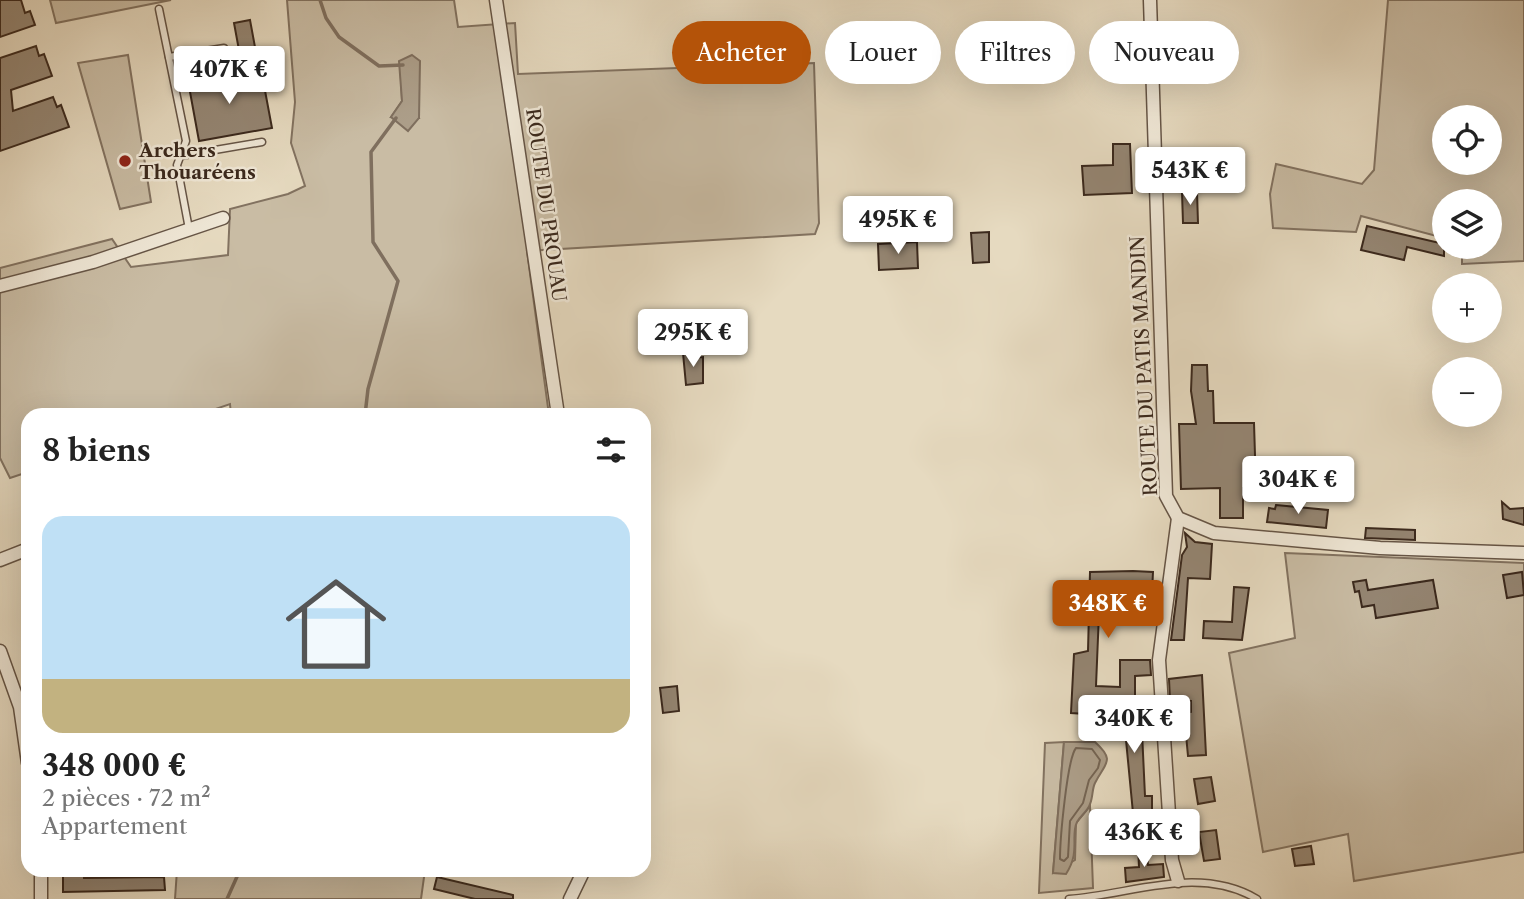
<!DOCTYPE html>
<html lang="fr">
<meta charset="utf-8">
<style>
:root{--surface:#fff;--page:#f2f2f2;--text:#222;--muted:#767676;--line:#e0e0e0;--accent:#b45309}
body{margin:0;font-family:"Libre Caslon Text",serif;background:var(--page);color:var(--text);height:100vh;display:flex;flex-direction:column;font-size:26px;white-space:nowrap}
*{box-sizing:border-box;margin:0}
p{font-size:23px;color:var(--muted)}
.icon{flex:none;width:38px;height:38px;fill:none;stroke:currentColor;stroke-width:2;stroke-linecap:round;stroke-linejoin:round}
.map{position:relative;flex:1;overflow:hidden}
.drawer{position:absolute;left:21px;top:408px;width:630px;height:469px;display:flex;flex-direction:column;background:var(--surface);border-radius:21px;box-shadow:0 7px 28px #0002}
.drawer>*{flex:none}
.hud{position:absolute;left:672px;top:21px;width:665px;height:63px;display:flex;gap:14px}
.fabs{position:absolute;left:1432px;top:105px;display:grid;gap:14px}
.fabs a{display:grid;place-items:center;width:70px;height:70px;border-radius:50%;background:var(--surface);box-shadow:0 7px 28px #0002;font-size:35px}
.price{position:absolute;translate:-50% -60px;padding:0 16px;border-radius:7px;background:#fff;color:#222;font-size:23px;line-height:46px;filter:drop-shadow(0 2px 4px #0008)}
.price::after{content:'';position:absolute;left:50%;top:42px;width:21px;height:16px;margin-left:-10px;background:inherit;clip-path:polygon(0 0,100% 0,50% 100%)}
.price.selected{background:var(--accent);color:#fff}
ul{padding:0;list-style:none}
li{display:grid;align-content:center;gap:14px;height:371px;padding:0 21px}
li+li{border-top:2px solid var(--line)}
li span{display:grid;place-items:center;height:217px;border-radius:21px;color:#555}
li>.icon{margin-inline-start:auto}
span .icon{width:126px;height:126px;fill:#fffc;stroke-width:1}
li b{font-size:30px}
h2{display:flex;justify-content:space-between;align-items:center;height:84px;padding:0 21px;font-size:30px}
.pill{padding:0 24px;border-radius:32px;background:var(--surface);box-shadow:0 7px 28px #0002;font-size:24px;line-height:63px}
.pill.selected{background:var(--accent);color:#fff}
.map>svg:first-child{display:block}
.green{fill:#c9bca4;stroke:#827260;stroke-width:2;fill-rule:evenodd}
.water{fill:#ac9e89;stroke:#7f6f5e;stroke-width:2}
.lines{fill:none;stroke-linecap:round;stroke-linejoin:round}
.shore{stroke:#746453;stroke-width:2}
.stream{stroke:#7f6f5e;stroke-width:3.5}
.building{fill:#948572;stroke:#3b291d;stroke-width:2}
.service-casing{stroke:#665546;stroke-width:9}
.minor-casing{stroke:#665546;stroke-width:15}
.service{stroke:#efe7d6;stroke-width:6}
.minor{stroke:#efe7d6;stroke-width:12}
.poi-dot{fill:#8f2418;stroke:#efe7d6;stroke-width:2.5}
.labels{text-anchor:middle;dominant-baseline:central;stroke-width:5;stroke-linejoin:round;paint-order:stroke}
.poi-label{font-size:19px;font-weight:bold;fill:#3b291d;stroke:#efe7d6;text-anchor:start}
.street-label{font-size:19px;fill:#3b291d;stroke:#efe7d6}
</style>
<div class="map">
<svg width="1524" height="899" viewBox="0 0 1524 899">
<rect width="100%" height="100%" fill="#e6dac0"/>
<filter id="stains"><feTurbulence type="fractalNoise" baseFrequency=".00286" numOctaves="4"/><feColorMatrix values="0 0 0 0 .2 0 0 0 0 .09 0 0 0 0 .02 0 0 0 .5 -.17"/></filter>
<radialGradient id="worn" r=".72"><stop offset=".6" stop-color="#630" stop-opacity="0"/><stop offset="1" stop-color="#630" stop-opacity=".3"/></radialGradient>
<!-- green -->
<g class="green">
<path d="M50 0H171L56 23Z"/>
<path d="M287 0H454L458 27 515 23 518 74 814 63 819 223 815 234 527 251 549 415H231L230 404 198 415H28V472L10 478 0 458V268L112 239 131 267 228 255 230 209 288 194 305 186 291 143 295 102ZM400 61 419 118 391 117 402 101Z"/>
<path d="M1388 0H1524V261L1462 264V247H1489V201H1444V238L1361 216 1356 232 1273 228 1270 194 1276 164 1362 184 1374 170ZM1444 117H1489V163H1444Z"/>
<path d="M128 55 151 202 120 209 78 63Z"/>
<path d="M1285 553 1524 563V852L1354 881 1348 834 1263 852 1229 653 1295 638Z"/>
<path d="M1064 742 1053 873 1075 860 1076 823 1090 806 1093 888 1039 893 1045 743Z"/>
<path d="M177 870H425L421 899H175Z"/>
</g>
<!-- water -->
<g class="water">
<path d="M412 55 420 61 419 118 408 131 391 117 402 101 399 61Z"/>
<path d="M1064 742H1095C1116 761 1105 763 1095 783 1092 789 1093 797 1090 804 1088 811 1081 815 1077 822 1070 837 1081 851 1066 874L1053 873Z"/>
</g>
<g class="lines">
<!-- shore -->
<path class="shore" d="M1076 748 1092 749 1100 760 1098 768 1089 780 1083 803 1070 821 1068 857 1064 861 1060 859C1060 840 1067 759 1076 748Z"/>
<!-- stream -->
<g class="stream">
<path d="M320 0 326 18 339 37 379 66 403 65"/>
<path d="M365 415 368 389 398 281 373 242 371 152 396 118"/>
<path d="M227 899 240 870"/>
</g>
</g>
<!-- building -->
<g class="building">
<path d="M0 0H21L25 13 30 11 35 25 0 37Z"/>
<path d="M250 20 257 58 241 61 234 23Z"/>
<path d="M36 46 39 56 44 54 52 76 11 90 13 111 53 97 57 107 61 105 69 127 0 151V58Z"/>
<path d="M243 70 245 83 263 80 272 128 199 141 188 81Z"/>
<path d="M1113 144H1130L1132 193 1084 195 1082 166 1113 165Z"/>
<path d="M1182 192H1197L1198 223H1183Z"/>
<path d="M1367 226 1444 244V256L1407 247 1404 260 1361 250Z"/>
<path d="M989 232V262L973 263 971 233Z"/>
<path d="M917 242 918 268 879 270 878 244Z"/>
<path d="M693 352V358L703 357V383L686 385 683 353Z"/>
<path d="M1192 365H1207L1208 391H1213L1214 423H1254L1256 488H1243V518H1220V488L1181 489 1179 424H1196L1191 391Z"/>
<path d="M1502 502 1510 509 1524 508V525L1503 519Z"/>
<path d="M1276 505 1328 510 1326 528 1267 522 1269 508 1275 509Z"/>
<path d="M1366 528 1415 530V540L1365 538Z"/>
<path d="M1185 533 1195 542 1212 544 1210 579 1188 578 1184 640H1171L1182 555 1187 547Z"/>
<path d="M1133 571 1153 572 1151 614 1139 613 1140 591 1112 588 1111 614 1099 613 1096 686 1120 687V660H1150L1151 675 1135 676V698L1098 696 1096 707 1086 714 1071 713 1074 654 1088 651 1090 572Z"/>
<path d="M1522 572 1524 595 1507 598 1503 575Z"/>
<path d="M1366 580 1368 590 1433 580 1438 608 1376 618 1374 605 1362 607 1359 591 1355 592 1353 582Z"/>
<path d="M1234 587 1249 588 1242 640 1203 638 1204 621 1232 622Z"/>
<path d="M1202 675 1206 755 1188 756 1184 713 1191 712V701L1170 700 1169 679Z"/>
<path d="M677 686 679 711 663 713 660 688Z"/>
<path d="M1152 715 1153 730 1142 732 1145 796H1152V813H1133L1126 740 1114 739 1100 725 1112 724V717Z"/>
<path d="M1211 777 1215 801 1198 804 1194 779Z"/>
<path d="M1216 830 1220 859 1204 861 1199 832Z"/>
<path d="M1138 846H1146L1148 865 1163 864 1164 877 1126 882 1125 868 1139 867Z"/>
<path d="M1311 846 1314 864 1295 866 1292 849Z"/>
<path d="M63 870H84V878L164 877 165 890 63 892Z"/>
<path d="M437 877 513 895V899H475L434 889Z"/>
</g>
<g class="lines">
<defs>
<g id="service">
<path d="M159 9 186 141 177 165 189 229"/>
<path d="M169 57 224 48"/>
<path d="M180 156 262 142"/>
<path d="M1069 899C1131 895 1198 864 1257 899"/>
</g>
<g id="minor">
<path d="M496 0 558 415"/>
<path d="M1150 0 1166 496 1178 518 1214 533 1380 548 1524 553"/>
<path d="M0 286 93 262 223 218"/>
<path d="M0 560 28 549"/>
<path d="M0 651 20 707 28 763"/>
<path d="M41 870V899"/>
<path d="M1178 881 1172 860 1159 660 1178 518"/>
<path d="M570 899 584 870"/>
</g>
</defs>
<!-- service casing -->
<use href="#service" class="service-casing"/>
<!-- minor casing -->
<use href="#minor" class="minor-casing"/>
<!-- service -->
<use href="#service" class="service"/>
<!-- minor -->
<use href="#minor" class="minor"/>
</g>
<!-- markers -->
<circle class="poi-dot" cx="125" cy="161" r="7"/>
<g class="labels">
<!-- poi labels -->
<g class="poi-label">
<text x="139" y="150">Archers<tspan x="139" dy="22">Thouaréens</tspan></text>
</g>
<!-- street labels -->
<g class="street-label">
<text transform="translate(546 205) rotate(82)">ROUTE DU PROUAU</text>
<text transform="translate(1144 366) rotate(-93)">ROUTE DU PATIS MANDIN</text>
</g>
</g>
<rect width="100%" height="100%" filter="url(#stains)"/>
<rect width="100%" height="100%" fill="url(#worn)"/>
</svg>
<div class="fabs">
<a><svg class="icon" aria-label="locate" viewBox="0 0 24 24"><circle cx="12" cy="12" r="6"/><path d="M12 2v4M12 18v4M2 12h4M18 12h4"/></svg></a>
<a><svg class="icon" aria-label="layers" viewBox="0 0 24 24"><path d="M12 4l9 5-9 5-9-5zM3 14l9 5 9-5"/></svg></a>
<a>+</a>
<a>−</a>
</div>
<b class="price" style="left:229px;top:106px">407K €</b>
<b class="price" style="left:1190px;top:207px">543K €</b>
<b class="price" style="left:898px;top:256px">495K €</b>
<b class="price" style="left:693px;top:369px">295K €</b>
<b class="price" style="left:1298px;top:516px">304K €</b>
<b class="price selected" style="left:1108px;top:640px">348K €</b>
<b class="price" style="left:1134px;top:755px">340K €</b>
<b class="price" style="left:1144px;top:869px">436K €</b>
<div class="hud">
<a class="pill selected">Acheter</a>
<a class="pill">Louer</a>
<a class="pill">Filtres</a>
<a class="pill">Nouveau</a>
</div>
<section class="drawer">
<h2>8 biens<svg class="icon" aria-label="filters" viewBox="0 0 24 24"><path d="M4 7h16M4 17h16"/><circle cx="9" cy="7" r="2"/><circle cx="15" cy="17" r="2"/></svg></h2>
<ul>
<li><span style="background:linear-gradient(#bfe0f5 75%,#c2b280 0)"><svg class="icon" aria-label="home" viewBox="0 0 24 24"><path d="M3 11l9-7 9 7M6 9v11h12V9"/></svg></span><div><b>348 000 €</b><p>2 pièces · 72 m²</p><p>Appartement</p></div></li>
</ul>
</section>
</div>
